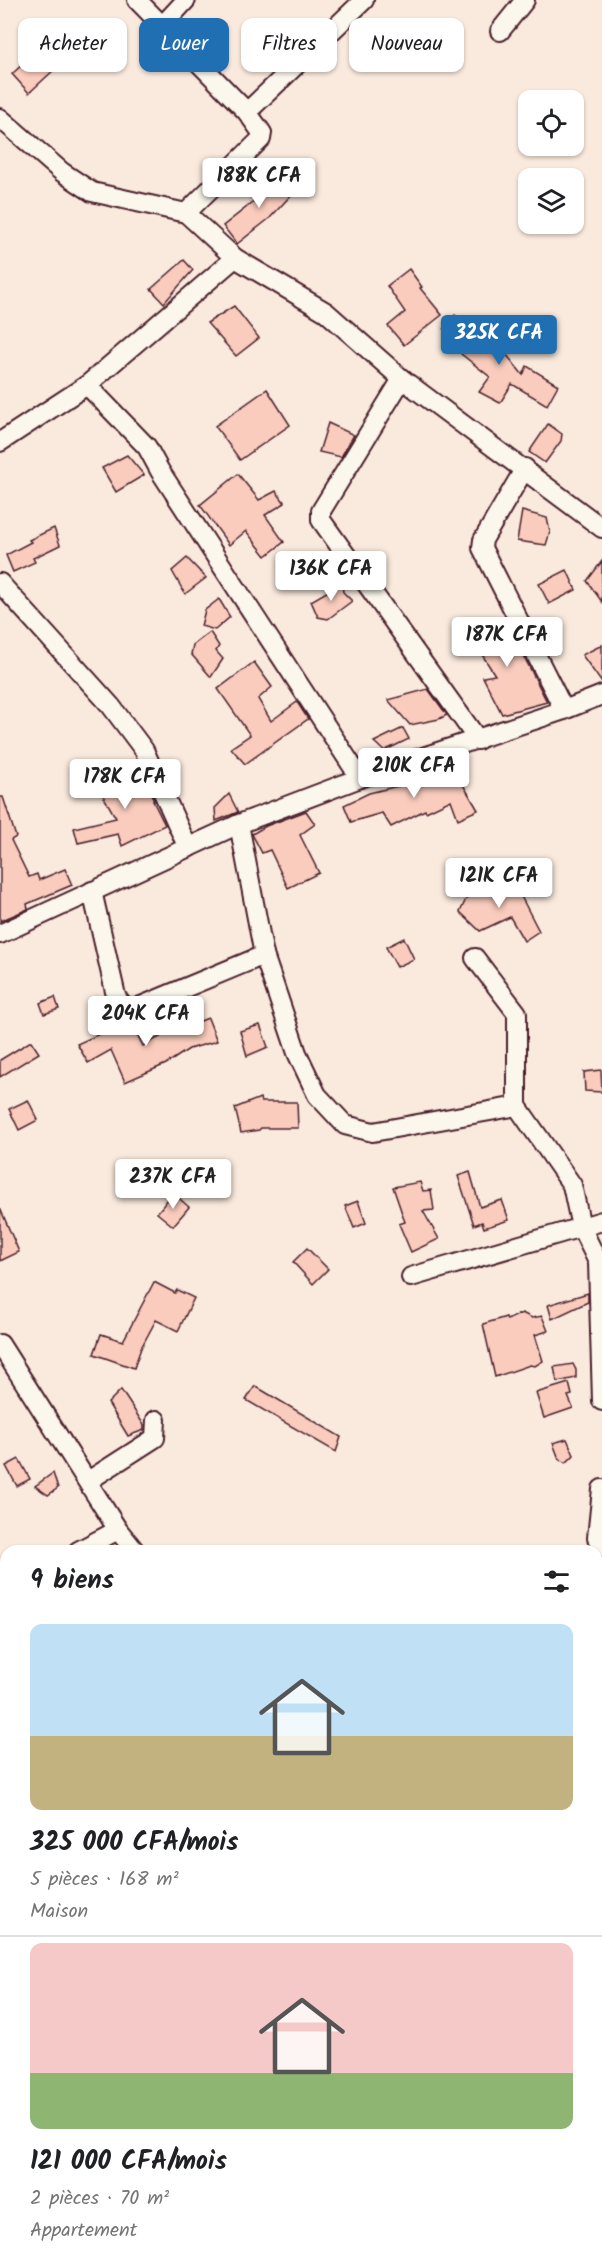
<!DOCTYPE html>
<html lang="fr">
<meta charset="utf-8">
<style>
:root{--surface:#fff;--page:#f6f6f6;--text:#202124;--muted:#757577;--line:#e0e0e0;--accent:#1f6fb2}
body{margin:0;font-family:Kalam,sans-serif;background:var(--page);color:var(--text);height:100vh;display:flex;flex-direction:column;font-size:22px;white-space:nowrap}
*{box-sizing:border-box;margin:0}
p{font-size:20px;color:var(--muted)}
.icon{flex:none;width:33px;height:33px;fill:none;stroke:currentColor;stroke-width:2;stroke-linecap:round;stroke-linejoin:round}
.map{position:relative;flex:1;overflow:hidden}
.sheet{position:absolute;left:0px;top:1545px;width:603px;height:722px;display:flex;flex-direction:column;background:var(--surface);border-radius:18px 18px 0 0;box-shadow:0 2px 4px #0004}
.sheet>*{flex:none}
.banner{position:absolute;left:18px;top:18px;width:567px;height:54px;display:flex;gap:12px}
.tools{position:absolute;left:518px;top:90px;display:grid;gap:12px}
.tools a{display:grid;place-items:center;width:66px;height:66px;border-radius:12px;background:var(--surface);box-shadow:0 2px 4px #0004;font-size:30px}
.price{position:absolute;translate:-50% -51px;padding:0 14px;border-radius:6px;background:#fff;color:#222;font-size:20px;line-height:39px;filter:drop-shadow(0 2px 3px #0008)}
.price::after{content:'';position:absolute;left:50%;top:36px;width:18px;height:14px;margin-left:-9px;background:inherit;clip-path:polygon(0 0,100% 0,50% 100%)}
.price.active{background:var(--accent);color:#fff}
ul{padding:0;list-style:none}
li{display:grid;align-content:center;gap:12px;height:318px;padding:0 30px}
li+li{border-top:2px solid var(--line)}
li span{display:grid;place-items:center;height:186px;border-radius:12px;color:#555}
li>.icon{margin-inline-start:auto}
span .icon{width:108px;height:108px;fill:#fffc;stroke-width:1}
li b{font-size:26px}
h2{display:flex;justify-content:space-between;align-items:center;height:72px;padding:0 30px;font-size:26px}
.chip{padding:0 21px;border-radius:12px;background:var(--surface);box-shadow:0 2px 4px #0004;font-size:21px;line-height:54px}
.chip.active{background:var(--accent);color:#fff}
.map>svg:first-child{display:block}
.green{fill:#97e0af;stroke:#70806d;stroke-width:1.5}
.building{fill:#f9ccbd;stroke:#4a1f2b;stroke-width:1.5}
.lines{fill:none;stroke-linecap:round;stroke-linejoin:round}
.minor-casing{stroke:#4a1f2b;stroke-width:22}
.minor{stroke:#fbf7ec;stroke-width:18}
</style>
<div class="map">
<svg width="602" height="2266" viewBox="0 0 602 2266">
<rect width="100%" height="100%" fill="#faeade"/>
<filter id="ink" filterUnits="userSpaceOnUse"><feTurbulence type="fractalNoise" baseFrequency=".0167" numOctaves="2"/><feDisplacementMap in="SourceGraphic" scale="12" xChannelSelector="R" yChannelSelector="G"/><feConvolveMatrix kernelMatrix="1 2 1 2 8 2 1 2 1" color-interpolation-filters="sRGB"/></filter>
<g filter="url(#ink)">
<!-- green -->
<path class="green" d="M602 1821V2266H0V2015L6 2013V2260H597V1822Z"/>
<!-- building -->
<g class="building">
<path d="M39 49 56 68 29 93 12 74Z"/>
<path d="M269 173 293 193 270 218 237 244 223 226 262 195 255 189Z"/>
<path d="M184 260 193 270 164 303 151 289Z"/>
<path d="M409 269 422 287 420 288 442 315 404 345 388 326 405 312 387 286Z"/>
<path d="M234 306 259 338 236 356 207 323Z"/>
<path d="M455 315 502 349 523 375 527 366 558 385 547 405 512 384 500 403 479 392 490 377 461 354 467 347 444 329Z"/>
<path d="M267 389 290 425 240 460 215 426Z"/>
<path d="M328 423 354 435 341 457 319 452Z"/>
<path d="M548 424 562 434 561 441 545 463 529 452Z"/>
<path d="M127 455 144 475 116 492 102 468Z"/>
<path d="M238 474 259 500 276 491 285 503 265 515 284 542 266 556 246 531 229 545 200 505Z"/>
<path d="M522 511 547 518 550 532 546 545 517 541Z"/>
<path d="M54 528 60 545 33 558 35 562 13 572 6 555 31 542 29 540Z"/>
<path d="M187 558 206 578 185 594 172 571Z"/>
<path d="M602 561V602L587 581Z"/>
<path d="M567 570 576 590 549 604 539 584Z"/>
<path d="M342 583 343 592 352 601 328 619 318 617 311 601Z"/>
<path d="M219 599 230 617 215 630 201 626 205 610Z"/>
<path d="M506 621 547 702 502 714 483 677 495 675 465 628Z"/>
<path d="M210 632 219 646 216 651 223 659 211 677 191 654 193 645Z"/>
<path d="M602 645V683L582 655Z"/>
<path d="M254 662 272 687 258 699 271 721 297 702 308 719 245 764 231 748 250 735 218 689Z"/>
<path d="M428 689 447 715 439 719 410 725 388 700Z"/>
<path d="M403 728 409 739 384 751 374 742Z"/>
<path d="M133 765 148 786 154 801H153L165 825 122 846 118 834 78 843 74 828 116 818 98 787Z"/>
<path d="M452 766 478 810 458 819 451 800 426 812 425 810 391 827 382 813 351 822 344 805 369 793 402 785 419 776 423 782Z"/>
<path d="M229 794 238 812 216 821 215 808Z"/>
<path d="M0 797H3L16 837 11 840 29 877 37 874 39 880 65 869 72 885 27 904 28 909 0 921Z"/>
<path d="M306 811 315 824 300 835 319 873 288 888 270 850 262 853 252 834 266 826Z"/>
<path d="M512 879 539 931 524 941 510 917 480 931 460 912 468 895 485 886 487 889Z"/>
<path d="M404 938 414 959 397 967 386 947Z"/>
<path d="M55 997 59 1009 44 1014 40 1003Z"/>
<path d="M208 1018 217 1041 189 1049 166 1064 125 1082 111 1050 88 1063 77 1044 130 1020 143 1046 178 1027 180 1029Z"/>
<path d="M260 1025 268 1047 247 1056 240 1031Z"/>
<path d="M31 1041 39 1053 0 1077V1060Z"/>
<path d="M601 1070 602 1092 585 1091 584 1072Z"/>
<path d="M260 1098 261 1102H297L298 1128H261L259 1130 241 1133 235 1108Z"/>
<path d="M28 1100 38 1120 19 1130 9 1109Z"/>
<path d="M470 1172 480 1207 502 1200 509 1220 484 1228 482 1222 474 1225 458 1176Z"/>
<path d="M420 1182 423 1191 431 1190 434 1210 423 1211 439 1239 411 1252 399 1224 405 1222 393 1187Z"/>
<path d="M173 1193 189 1207 173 1226 157 1213Z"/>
<path d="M358 1201 366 1223 354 1228 345 1206Z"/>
<path d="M0 1208 19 1252 0 1261Z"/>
<path d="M307 1248 328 1269 313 1284 293 1262Z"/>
<path d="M154 1282 175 1293 177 1290 194 1298 178 1331 156 1320 141 1348 134 1368 94 1354 101 1334 123 1341Z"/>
<path d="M588 1293V1302L552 1319 548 1305Z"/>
<path d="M522 1313 532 1318 542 1316 548 1331 535 1335 543 1361 535 1366 530 1365 495 1377 483 1324 506 1317 507 1320Z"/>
<path d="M573 1364 576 1370V1378L557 1382 554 1367Z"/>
<path d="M569 1383 572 1395 568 1396 573 1408 544 1418 536 1393Z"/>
<path d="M255 1386 341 1437 336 1452 246 1400Z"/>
<path d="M121 1390 144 1425V1430L128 1436 108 1403Z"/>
<path d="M567 1439 574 1455 566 1463 559 1459 553 1443Z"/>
<path d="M19 1459 30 1479 17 1486 6 1466Z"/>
<path d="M53 1473 58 1488 48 1495 35 1486Z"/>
</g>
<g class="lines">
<defs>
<g id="minor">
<path d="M137 0 247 112 262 133 261 139 186 213"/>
<path d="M162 26 186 0"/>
<path d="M500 31 525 0"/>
<path d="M247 112 364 0"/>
<path d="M0 118 62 172 92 192 186 213 235 258 326 312 402 379 602 528"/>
<path d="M402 379 321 511V520L478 740"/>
<path d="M87 385 147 447 160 471 360 778"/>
<path d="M0 442 87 385 235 258"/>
<path d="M525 468 483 540 482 548 564 710"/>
<path d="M0 583 111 706 144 750 188 848"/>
<path d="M239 824 264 955 297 1053 317 1095 345 1125 373 1132 517 1106"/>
<path d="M92 891 116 996C120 1004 124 1008 134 1009L264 955"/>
<path d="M0 934 239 824 360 778 564 710 602 695"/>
<path d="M475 958 517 1013V1106L572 1185 581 1227 598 1262 602 1401"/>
<path d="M411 1277 602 1221"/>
<path d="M0 1344 118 1530 135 1551"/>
<path d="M88 1481 155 1438 156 1420"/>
<path d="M602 1489 597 1538 602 1547"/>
<path d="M78 1551 118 1530"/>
<path d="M0 1585 6 1582"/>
<path d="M597 1689 602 1687"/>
<path d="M0 1764 6 1775"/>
<path d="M0 1854 6 1852"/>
</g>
</defs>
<!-- minor casing -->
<use href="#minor" class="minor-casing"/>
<!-- minor -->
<use href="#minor" class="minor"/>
</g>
</g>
</svg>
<div class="tools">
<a><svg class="icon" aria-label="locate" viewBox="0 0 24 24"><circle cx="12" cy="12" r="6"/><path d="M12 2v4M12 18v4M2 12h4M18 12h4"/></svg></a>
<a><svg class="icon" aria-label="layers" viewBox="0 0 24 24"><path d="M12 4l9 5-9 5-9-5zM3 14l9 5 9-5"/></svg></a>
</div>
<b class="price" style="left:259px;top:209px">188K CFA</b>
<b class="price active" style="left:499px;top:366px">325K CFA</b>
<b class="price" style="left:331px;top:602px">136K CFA</b>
<b class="price" style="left:507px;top:668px">187K CFA</b>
<b class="price" style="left:414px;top:799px">210K CFA</b>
<b class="price" style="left:125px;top:810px">178K CFA</b>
<b class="price" style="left:499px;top:909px">121K CFA</b>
<b class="price" style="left:146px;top:1047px">204K CFA</b>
<b class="price" style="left:173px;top:1210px">237K CFA</b>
<div class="banner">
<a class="chip">Acheter</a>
<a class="chip active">Louer</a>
<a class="chip">Filtres</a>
<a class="chip">Nouveau</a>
</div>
<section class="sheet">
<h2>9 biens<svg class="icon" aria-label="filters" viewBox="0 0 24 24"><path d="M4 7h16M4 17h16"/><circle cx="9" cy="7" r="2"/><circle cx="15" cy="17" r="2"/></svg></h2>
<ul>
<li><span style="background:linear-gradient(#bfe0f5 60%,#c2b280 0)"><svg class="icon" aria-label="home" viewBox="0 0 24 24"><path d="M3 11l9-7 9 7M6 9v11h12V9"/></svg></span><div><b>325 000 CFA/mois</b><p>5 pièces · 168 m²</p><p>Maison</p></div></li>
<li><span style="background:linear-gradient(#f6c9c9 70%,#8fb573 0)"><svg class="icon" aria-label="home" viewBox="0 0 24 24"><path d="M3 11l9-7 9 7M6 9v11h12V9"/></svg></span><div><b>121 000 CFA/mois</b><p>2 pièces · 70 m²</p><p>Appartement</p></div></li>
</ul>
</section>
</div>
